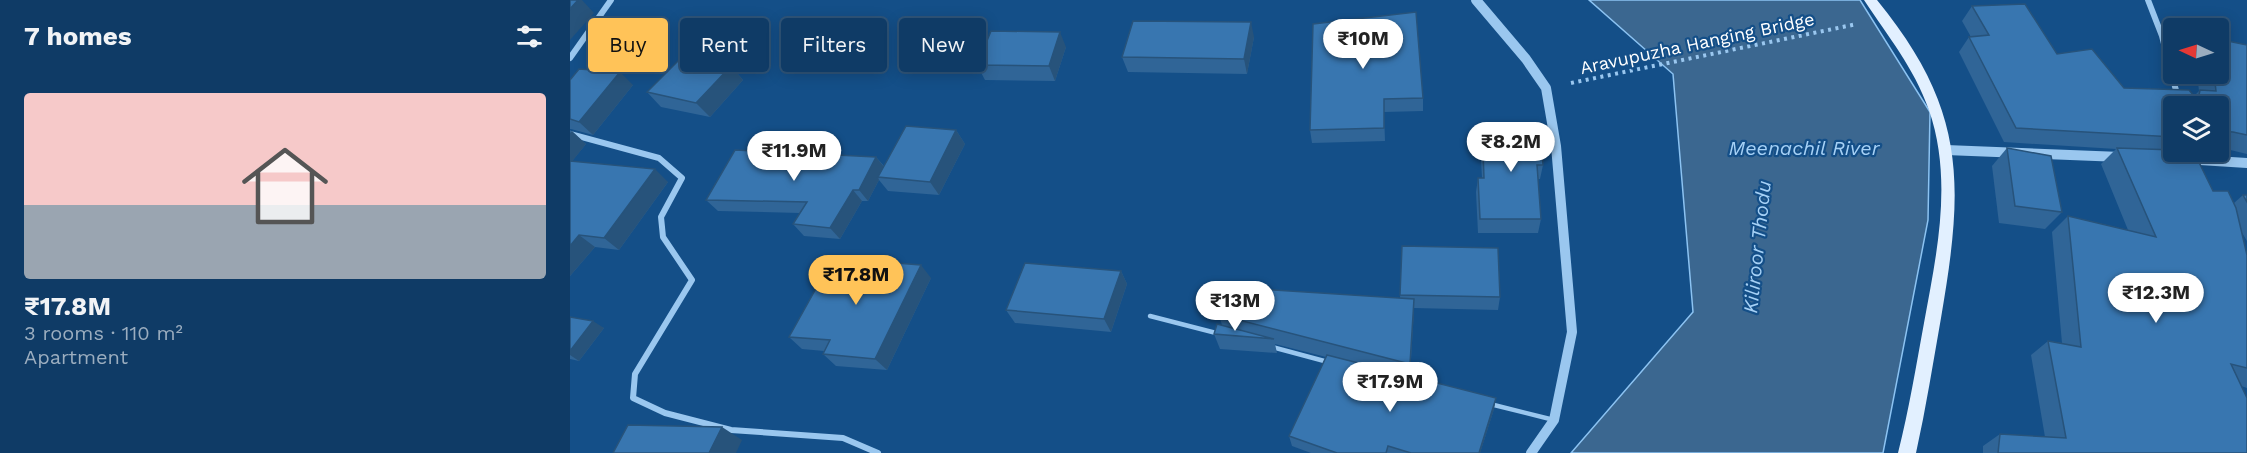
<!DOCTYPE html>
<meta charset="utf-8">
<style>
:root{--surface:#0f3b66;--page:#18426c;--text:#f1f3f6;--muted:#9badbf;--line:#2f557a;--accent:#ffc358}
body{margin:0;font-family:"Work Sans",sans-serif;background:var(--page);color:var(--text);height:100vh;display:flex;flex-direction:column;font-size:22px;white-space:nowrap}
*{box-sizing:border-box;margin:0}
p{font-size:20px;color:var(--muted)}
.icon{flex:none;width:33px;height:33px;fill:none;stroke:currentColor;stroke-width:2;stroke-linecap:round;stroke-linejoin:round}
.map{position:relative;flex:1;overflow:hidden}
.panel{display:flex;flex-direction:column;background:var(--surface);width:570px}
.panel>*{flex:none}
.banner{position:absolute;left:18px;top:18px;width:570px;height:54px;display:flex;gap:12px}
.needle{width:39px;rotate:274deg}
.controls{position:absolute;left:1593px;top:18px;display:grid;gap:12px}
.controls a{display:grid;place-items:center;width:66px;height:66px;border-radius:6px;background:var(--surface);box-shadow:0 3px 15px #0003,0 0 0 2px var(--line);font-size:30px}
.price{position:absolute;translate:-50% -51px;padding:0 14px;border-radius:21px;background:#fff;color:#222;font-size:20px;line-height:39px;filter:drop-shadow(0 2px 3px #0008)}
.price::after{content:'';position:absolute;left:50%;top:36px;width:18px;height:14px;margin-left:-9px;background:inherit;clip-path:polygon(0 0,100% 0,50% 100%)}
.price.current{background:var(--accent);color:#111}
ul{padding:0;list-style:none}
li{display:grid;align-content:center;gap:12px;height:318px;padding:0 24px}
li+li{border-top:2px solid var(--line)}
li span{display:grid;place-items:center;height:186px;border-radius:6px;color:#555}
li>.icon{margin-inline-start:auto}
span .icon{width:108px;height:108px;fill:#fffc;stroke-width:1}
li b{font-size:26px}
h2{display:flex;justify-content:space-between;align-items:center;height:72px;padding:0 24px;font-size:26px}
.tag{padding:0 21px;border-radius:6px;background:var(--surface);box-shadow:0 3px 15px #0003,0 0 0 2px var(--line);font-size:21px;line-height:54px}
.tag.current{background:var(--accent);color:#111}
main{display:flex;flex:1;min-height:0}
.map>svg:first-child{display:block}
.water{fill:#3b6790;stroke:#8cc3f2;stroke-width:1.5}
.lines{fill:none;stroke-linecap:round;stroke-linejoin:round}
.path{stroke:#9ac7ef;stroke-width:4;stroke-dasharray:3 4.5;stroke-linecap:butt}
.service{stroke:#9ac7ef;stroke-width:4.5}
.minor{stroke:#9ac7ef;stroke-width:6}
.tertiary{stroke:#9ac7ef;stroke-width:10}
.primary{fill:#e2f0ff;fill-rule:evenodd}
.wall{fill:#306597}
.shaded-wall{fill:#27537b}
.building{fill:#3876b0;stroke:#27537b;stroke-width:1.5}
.labels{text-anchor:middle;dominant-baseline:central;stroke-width:4.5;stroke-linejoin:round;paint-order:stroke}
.street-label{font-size:18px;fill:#fff;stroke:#144f88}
.water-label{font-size:20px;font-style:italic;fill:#a6d1f6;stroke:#144f88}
</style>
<main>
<section class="panel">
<h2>7 homes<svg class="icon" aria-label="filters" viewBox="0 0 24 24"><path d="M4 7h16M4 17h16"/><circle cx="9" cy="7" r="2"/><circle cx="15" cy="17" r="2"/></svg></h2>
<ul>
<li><span style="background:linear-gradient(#f6c9c9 60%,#9aa5b1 0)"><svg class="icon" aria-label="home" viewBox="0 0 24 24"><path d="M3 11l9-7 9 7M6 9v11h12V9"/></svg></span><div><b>₹17.8M</b><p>3 rooms · 110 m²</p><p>Apartment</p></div></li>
</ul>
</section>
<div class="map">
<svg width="1677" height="453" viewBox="0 0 1677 453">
<rect width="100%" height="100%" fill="#144f88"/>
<!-- water -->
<path class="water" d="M1019 0H1290L1360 112 1358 220 1313 453H1001L1123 312 1103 74Z"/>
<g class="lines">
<!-- path -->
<path class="path" d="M1001 83 1287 24"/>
<!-- service -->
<g class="service">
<path d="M580 316 650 334"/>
<path d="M702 347 758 362"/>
<path d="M920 404 984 420"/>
</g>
<!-- minor -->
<g class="minor">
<path d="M1578 0 1592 36 1610 106"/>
<path d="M0 58 41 0"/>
<path d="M0 134 89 158 112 178 91 217 93 237 122 280 65 374 63 398 95 413 161 430 273 438 308 453"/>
</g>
<!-- tertiary -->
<g class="tertiary">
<path d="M906 0 956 59 976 88 986 146 1002 332 984 420 961 453"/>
<path d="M1376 150 1551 157"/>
<path d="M1614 159 1677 163"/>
</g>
<!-- primary -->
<path class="primary" d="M1294 0H1307C1397 110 1394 184 1371 318 1363 363 1356 408 1346 453H1328C1339 410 1346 366 1354 323 1367 252 1383 180 1359 110 1343 66 1319 38 1294 0Z"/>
</g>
<!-- wall -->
<g class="wall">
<path d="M1402 6 1487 54 1554 88 1624 96 1629 91 1627 74H1648L1677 45V154L1648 147V106H1604V147L1601 150 1643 191 1664 203 1673 195H1677V241L1671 231 1677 255V388L1671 386 1677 453H1413V446L1430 434 1475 437 1461 355 1478 341 1492 343 1482 232 1498 216 1558 230 1531 164 1546 149 1434 142 1389 52 1399 37H1401L1392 21Z"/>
<path d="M743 24 853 98V111L814 112 815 141 742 143 740 130Z"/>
<path d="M684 37 677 74 558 72 552 57Z"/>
<path d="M496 47 485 81 415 80 407 65Z"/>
<path d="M161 66 173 80 140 117 91 107 77 92Z"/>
<path d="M0 80 63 85 23 135 1 129H0Z"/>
<path d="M912 125 973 165 970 179H968L971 219 968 233H908L906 192 908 178H912L910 140Z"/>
<path d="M0 130 16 144 2 161 98 182 49 250 25 247 0 276Z"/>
<path d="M386 130 395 144 369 195 318 191 309 180 298 201H292L270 239 234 236 223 224 230 213 148 211 136 200 306 157 314 166Z"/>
<path d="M1437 148 1492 212 1475 229 1429 223 1422 166Z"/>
<path d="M832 246 930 297 928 310 844 308 840 376 924 409 910 453H741L722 446 719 436 756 357 705 344 707 353 650 349 644 334 652 325 649 315 830 298Z"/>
<path d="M551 271 557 284 541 332 445 323 436 310Z"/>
<path d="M361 278 317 370 266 366 253 354 254 351 232 349 219 337Z"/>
<path d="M0 317 34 328 9 361 0 359Z"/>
</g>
<!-- shaded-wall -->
<g class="shaded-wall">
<path d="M8 0H12L24 13 0 40V9Z"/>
<path d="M681 22 684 37 677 74 674 59Z"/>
<path d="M490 32 496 47 485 81 479 66Z"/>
<path d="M161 66 173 80 140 117 126 103Z"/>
<path d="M50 72 63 85 23 135 9 122Z"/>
<path d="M386 130 395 144 369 195 360 182Z"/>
<path d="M2 131 16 144 0 164V133Z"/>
<path d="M306 157 315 168 308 177 309 180 298 201 289 190Z"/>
<path d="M85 169 98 182 49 250 34 238Z"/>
<path d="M283 190 292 201 270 239 260 228Z"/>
<path d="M9 235 25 247 0 276V246Z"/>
<path d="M351 265 361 278 317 370 305 359Z"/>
<path d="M551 271 557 284 541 332 534 319Z"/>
<path d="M844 299V315L839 378 840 364Z"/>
<path d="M23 321 34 328 9 361 0 355V351Z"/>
<path d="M926 398 924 409 910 453H909Z"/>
<path d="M152 427 172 440 166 453H139Z"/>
</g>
<!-- building -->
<g class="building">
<path d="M0 0H8L0 9Z"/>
<path d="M1455 4 1487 54 1522 49 1554 88 1619 90 1624 96 1629 95 1630 90 1646 91 1644 74H1648V39L1677 45V135L1663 132 1648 131V106H1604V137L1446 128 1399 37 1419 35 1402 6Z"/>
<path d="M846 12 853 98 814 99V128L740 130 743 24Z"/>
<path d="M563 21 681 22 674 59 552 57Z"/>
<path d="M421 31 490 32 479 66 407 65Z"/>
<path d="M113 56 161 66 126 103 77 92Z"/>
<path d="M9 69 50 72 9 122 0 119V80Z"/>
<path d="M912 125 970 127 973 165H967L971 219H910L908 178H914Z"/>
<path d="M336 126 386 130 360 182 308 177Z"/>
<path d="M1437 148 1481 156 1492 212 1445 206Z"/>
<path d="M1547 148 1604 150V152H1624L1643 191H1658L1666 208 1677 255V368L1661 364 1677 398V453H1428L1430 434 1496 438 1478 341 1511 347 1498 216 1586 237Z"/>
<path d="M165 150 306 157 289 190H283L260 228 223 224 237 202 136 200Z"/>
<path d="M0 161 85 169 34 238 9 235 0 246Z"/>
<path d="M1673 195H1677V202Z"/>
<path d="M832 246 928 248 930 297 830 295Z"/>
<path d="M263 258 351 265 305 359 253 354 260 340 219 337Z"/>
<path d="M455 263 551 271 534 319 436 310Z"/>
<path d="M655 287 844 299 840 364 649 315Z"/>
<path d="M0 317 23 321 0 351Z"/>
<path d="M647 324 704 339 644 334Z"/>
<path d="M757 355 926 398 909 453H841L818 446 816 453H767L719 436Z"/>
<path d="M58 425 152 427 139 453H43Z"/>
</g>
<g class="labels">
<!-- street labels -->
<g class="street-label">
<text transform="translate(1127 43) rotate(-12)">Aravupuzha Hanging Bridge</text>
</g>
<!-- water labels -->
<g class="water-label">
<text x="1234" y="148">Meenachil River</text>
<text transform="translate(1187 247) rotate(-84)">Kiliroor Thodu</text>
</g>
</g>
</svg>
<div class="controls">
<a><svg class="needle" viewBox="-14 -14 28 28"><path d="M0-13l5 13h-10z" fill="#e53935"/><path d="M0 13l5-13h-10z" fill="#9badbf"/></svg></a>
<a><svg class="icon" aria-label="layers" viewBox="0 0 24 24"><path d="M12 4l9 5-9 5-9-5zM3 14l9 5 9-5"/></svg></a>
</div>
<b class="price" style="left:793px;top:70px">₹10M</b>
<b class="price" style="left:941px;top:173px">₹8.2M</b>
<b class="price" style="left:224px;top:182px">₹11.9M</b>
<b class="price current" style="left:286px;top:306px">₹17.8M</b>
<b class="price" style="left:1586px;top:324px">₹12.3M</b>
<b class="price" style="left:665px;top:332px">₹13M</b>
<b class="price" style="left:820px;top:413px">₹17.9M</b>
<div class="banner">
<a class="tag current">Buy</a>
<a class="tag">Rent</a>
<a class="tag">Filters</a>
<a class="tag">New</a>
</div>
</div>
</main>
